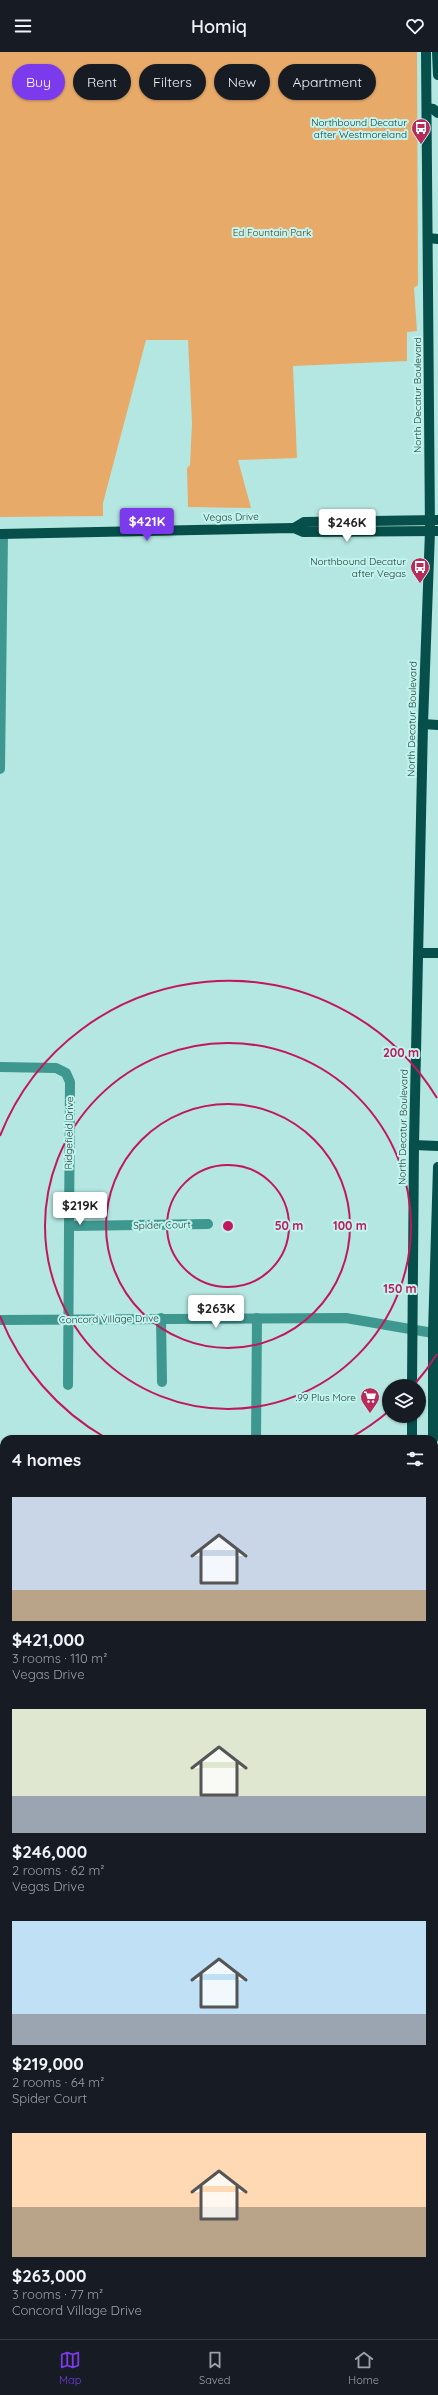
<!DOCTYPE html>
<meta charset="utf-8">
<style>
:root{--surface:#171b24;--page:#20242c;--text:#f1f3f6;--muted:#9ea1a6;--line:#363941;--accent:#7c3aed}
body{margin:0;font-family:Quicksand,sans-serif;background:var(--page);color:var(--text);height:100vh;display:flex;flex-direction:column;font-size:15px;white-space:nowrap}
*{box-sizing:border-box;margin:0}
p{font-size:13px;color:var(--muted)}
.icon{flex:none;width:22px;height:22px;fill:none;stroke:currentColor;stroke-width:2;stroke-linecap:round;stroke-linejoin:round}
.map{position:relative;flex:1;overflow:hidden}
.details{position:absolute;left:0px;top:1383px;width:438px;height:904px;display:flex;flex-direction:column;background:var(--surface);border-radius:12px 12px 0 0;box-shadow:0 1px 3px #0004}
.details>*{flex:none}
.top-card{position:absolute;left:12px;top:12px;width:414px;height:36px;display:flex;gap:8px}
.buttons{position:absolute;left:382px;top:1327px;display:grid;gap:8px}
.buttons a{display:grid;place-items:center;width:44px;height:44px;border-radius:50%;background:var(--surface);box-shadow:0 1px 3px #0004;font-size:20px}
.price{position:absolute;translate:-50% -34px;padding:0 9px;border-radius:4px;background:#fff;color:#222;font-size:13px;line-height:26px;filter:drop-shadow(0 1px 2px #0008)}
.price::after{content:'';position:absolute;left:50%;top:24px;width:12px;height:9px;margin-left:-6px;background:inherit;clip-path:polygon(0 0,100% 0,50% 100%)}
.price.selected{background:var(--accent);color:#fff}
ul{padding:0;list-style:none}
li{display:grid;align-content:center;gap:8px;height:212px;padding:0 12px}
li span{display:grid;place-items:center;height:124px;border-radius:0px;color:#555}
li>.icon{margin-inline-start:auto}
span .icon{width:72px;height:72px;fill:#fffc;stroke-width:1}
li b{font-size:17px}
h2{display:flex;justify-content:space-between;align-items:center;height:48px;padding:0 12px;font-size:17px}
.chip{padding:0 14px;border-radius:18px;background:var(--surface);box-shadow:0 1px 3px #0004;font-size:14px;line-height:36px}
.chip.selected{background:var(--accent);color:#fff}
header{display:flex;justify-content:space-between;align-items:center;height:52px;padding:0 12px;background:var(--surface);font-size:18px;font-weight:600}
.menu{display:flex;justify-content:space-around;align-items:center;height:56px;border-top:1px solid var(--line);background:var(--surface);font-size:11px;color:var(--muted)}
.menu a{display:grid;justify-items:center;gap:2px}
.menu .selected{color:var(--accent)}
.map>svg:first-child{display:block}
.green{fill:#e8aa69}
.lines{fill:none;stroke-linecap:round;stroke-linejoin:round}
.minor{stroke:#3e9890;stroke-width:10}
.major{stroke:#074f4a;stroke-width:10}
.ring{fill:none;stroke:#c2185b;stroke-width:2}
.labels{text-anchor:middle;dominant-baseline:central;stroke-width:4;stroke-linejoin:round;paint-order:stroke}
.poi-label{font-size:10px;fill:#243936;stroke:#c1f4ee;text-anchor:end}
.park-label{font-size:10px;fill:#573917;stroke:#c1f4ee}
.street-label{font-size:10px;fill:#243936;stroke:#c1f4ee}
.centre{fill:#c2185b;stroke:#c1f4ee;stroke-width:2}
.ring-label{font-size:12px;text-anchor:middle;font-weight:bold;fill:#c2185b;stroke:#c1f4ee;stroke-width:4;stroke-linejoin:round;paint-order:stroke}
</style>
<header><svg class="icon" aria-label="menu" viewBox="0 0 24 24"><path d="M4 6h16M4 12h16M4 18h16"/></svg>Homiq<svg class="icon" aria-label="heart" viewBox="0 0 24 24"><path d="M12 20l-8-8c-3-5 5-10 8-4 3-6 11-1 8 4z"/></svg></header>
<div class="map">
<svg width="438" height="2287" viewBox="0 0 438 2287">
<rect width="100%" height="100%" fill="#b4e7e1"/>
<!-- green -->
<path class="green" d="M0 0H417L418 233 414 236 417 279 407 280V309L293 314 297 406 238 408 251 456 188 455 187 416 190 413 192 371 188 288H146L103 451V464L0 465Z"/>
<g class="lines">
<!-- minor -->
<g class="minor">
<path d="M0 717 3 482"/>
<path d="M0 1015 56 1016 66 1021 70 1030 68 1333"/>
<path d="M69 1174 208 1172"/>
<path d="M161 1266 162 1330"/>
<path d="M0 1268 346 1266 433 1281"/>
<path d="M256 1387 257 1266"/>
<path d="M0 1402H4"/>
<path d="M434 1631H438"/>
<path d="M434 1793H438"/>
<path d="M0 1853 4 1850"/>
<path d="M0 1890 4 1896"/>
<path d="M434 1954H438"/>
<path d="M0 1969 4 1966"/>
<path d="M0 2085 4 2082"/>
<path d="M434 2120H438"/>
<path d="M0 2201 4 2198"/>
<path d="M0 2218 4 2224"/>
<path d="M48 2283 50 2287"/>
<path d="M165 2283V2287"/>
<path d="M392 2285 438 2286"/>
</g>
<!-- major -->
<g class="major">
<path d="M437 0 438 23"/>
<path d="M427 56 433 57 438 61"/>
<path d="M428 186 438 187"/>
<path d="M294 476 304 470 438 468"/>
<path d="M0 482 294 476 303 480 438 479"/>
<path d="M423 672 438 673"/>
<path d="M419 901H438"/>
<path d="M414 1093 438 1094"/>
<path d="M412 1334 414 1093 423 672 430 479 426 0"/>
<path d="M412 1387V1364"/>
<path d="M433 1387V1281L438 1115"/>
<path d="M434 1454H438"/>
<path d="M434 1468H438"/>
<path d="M0 1711 4 1699"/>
<path d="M392 2287V2283"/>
<path d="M415 2287V2283"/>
</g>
</g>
<!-- distance rings -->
<g class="ring">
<circle cx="228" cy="1174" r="61"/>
<circle cx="228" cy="1174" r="122"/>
<circle cx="228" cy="1174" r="183"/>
<path d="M437 1302A245 245 0 0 1 414 1333M389 1359A245 245 0 0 1 350 1386M106 1386A245 245 0 0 1 0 1264M0 1084A245 245 0 0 1 437 1046"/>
</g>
<!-- icons -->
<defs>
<symbol id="bus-pin" viewBox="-11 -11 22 30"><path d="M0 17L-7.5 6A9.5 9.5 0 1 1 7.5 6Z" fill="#ba2b5a" stroke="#c1f4ee"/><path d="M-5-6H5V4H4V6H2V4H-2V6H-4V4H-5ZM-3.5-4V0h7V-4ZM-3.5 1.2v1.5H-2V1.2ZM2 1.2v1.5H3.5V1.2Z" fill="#fff"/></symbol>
<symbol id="supermarket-pin" viewBox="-11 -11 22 30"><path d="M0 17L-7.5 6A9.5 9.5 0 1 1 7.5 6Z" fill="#ba2b5a" stroke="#c1f4ee"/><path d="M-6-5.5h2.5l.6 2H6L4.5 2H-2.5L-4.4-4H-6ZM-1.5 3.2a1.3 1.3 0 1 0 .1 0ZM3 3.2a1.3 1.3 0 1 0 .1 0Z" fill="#fff"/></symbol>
</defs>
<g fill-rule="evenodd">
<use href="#bus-pin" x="410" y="65" width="22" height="30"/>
<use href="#bus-pin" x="409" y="504" width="22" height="30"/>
<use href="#supermarket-pin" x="359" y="1334" width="22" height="30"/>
</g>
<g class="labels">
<!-- poi labels -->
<g class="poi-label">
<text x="407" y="70">Northbound Decatur<tspan x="407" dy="12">after Westmoreland</tspan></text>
<text x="406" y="509">Northbound Decatur<tspan x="406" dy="12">after Vegas</tspan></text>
<text x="356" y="1345">.99 Plus More</text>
</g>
<!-- park labels -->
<g class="park-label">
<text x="272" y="180">Ed Fountain Park</text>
</g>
<!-- street labels -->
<g class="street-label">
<text transform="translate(417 343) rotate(-90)">North Decatur Boulevard</text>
<text transform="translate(231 465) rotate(-1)">Vegas Drive</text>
<text transform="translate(412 667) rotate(-89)">North Decatur Boulevard</text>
<text transform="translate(403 1075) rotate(-89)">North Decatur Boulevard</text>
<text transform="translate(69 1081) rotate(-89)">Ridgefield Drive</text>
<text transform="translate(162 1173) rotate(-1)">Spider Court</text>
<text transform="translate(109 1267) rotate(-1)">Concord Village Drive</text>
</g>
</g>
<circle cx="228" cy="1174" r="6" class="centre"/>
<g class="ring-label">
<text x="401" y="1005">200 m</text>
<text x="289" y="1178">50 m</text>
<text x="350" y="1178">100 m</text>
<text x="400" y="1241">150 m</text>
</g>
</svg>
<div class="buttons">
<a><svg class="icon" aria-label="layers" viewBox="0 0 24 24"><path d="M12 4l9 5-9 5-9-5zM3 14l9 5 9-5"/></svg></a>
</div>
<b class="price selected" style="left:147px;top:490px">$421K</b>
<b class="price" style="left:347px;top:491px">$246K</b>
<b class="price" style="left:80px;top:1174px">$219K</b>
<b class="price" style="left:216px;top:1277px">$263K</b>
<div class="top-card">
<a class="chip selected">Buy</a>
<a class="chip">Rent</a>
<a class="chip">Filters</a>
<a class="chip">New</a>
<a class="chip">Apartment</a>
</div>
<section class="details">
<h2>4 homes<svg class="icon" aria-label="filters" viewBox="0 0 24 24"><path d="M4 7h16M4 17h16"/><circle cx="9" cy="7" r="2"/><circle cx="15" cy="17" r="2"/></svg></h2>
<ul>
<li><span style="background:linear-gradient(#c9d6e8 75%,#b9a48a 0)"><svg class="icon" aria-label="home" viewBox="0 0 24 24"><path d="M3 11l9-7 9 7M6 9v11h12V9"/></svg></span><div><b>$421,000</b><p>3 rooms · 110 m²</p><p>Vegas Drive</p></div></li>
<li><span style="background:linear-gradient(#dfe7d0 70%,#9aa5b1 0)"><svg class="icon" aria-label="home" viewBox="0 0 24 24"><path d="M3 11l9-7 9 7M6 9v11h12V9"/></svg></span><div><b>$246,000</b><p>2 rooms · 62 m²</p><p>Vegas Drive</p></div></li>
<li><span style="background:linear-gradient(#bfe0f5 75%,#9aa5b1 0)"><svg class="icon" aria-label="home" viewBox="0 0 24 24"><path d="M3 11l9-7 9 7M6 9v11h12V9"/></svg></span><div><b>$219,000</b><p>2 rooms · 64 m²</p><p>Spider Court</p></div></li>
<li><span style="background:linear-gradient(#ffd9b3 60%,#b9a48a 0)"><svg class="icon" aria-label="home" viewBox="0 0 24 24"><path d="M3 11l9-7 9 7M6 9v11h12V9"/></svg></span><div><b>$263,000</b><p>3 rooms · 77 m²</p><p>Concord Village Drive</p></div></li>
</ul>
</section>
</div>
<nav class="menu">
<a class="selected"><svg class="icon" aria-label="map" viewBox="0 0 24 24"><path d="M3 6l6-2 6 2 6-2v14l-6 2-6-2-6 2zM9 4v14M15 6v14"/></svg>Map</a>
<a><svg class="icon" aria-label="saved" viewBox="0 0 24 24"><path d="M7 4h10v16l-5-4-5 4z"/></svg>Saved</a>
<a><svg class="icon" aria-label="home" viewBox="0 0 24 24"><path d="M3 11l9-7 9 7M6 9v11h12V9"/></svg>Home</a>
</nav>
